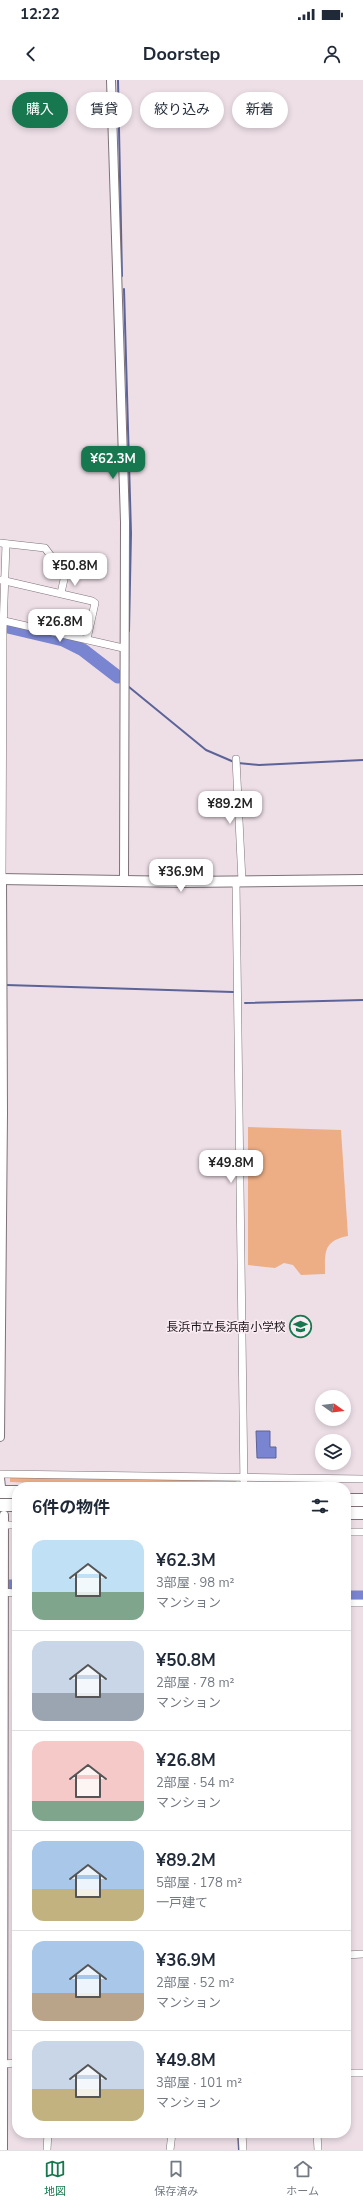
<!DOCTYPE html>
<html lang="ja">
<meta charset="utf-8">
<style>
:root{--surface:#fff;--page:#f6f6f7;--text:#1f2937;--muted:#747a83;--line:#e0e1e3;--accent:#17774e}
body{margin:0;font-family:"Nunito Sans","Noto Sans JP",sans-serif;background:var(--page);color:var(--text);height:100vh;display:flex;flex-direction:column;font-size:15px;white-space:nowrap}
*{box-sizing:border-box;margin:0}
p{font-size:13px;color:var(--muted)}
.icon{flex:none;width:22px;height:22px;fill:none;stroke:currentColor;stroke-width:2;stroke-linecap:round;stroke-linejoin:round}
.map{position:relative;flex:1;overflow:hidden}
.sheet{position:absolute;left:12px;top:1402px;width:339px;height:656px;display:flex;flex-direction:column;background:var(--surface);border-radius:16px;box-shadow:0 2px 6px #0003}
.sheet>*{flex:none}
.guide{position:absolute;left:12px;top:12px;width:339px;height:36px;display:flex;gap:8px}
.needle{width:26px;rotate:104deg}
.controls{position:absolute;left:315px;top:1310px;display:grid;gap:8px}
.controls a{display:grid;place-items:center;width:36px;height:36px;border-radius:50%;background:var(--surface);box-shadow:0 2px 6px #0003;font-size:20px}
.price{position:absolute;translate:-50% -34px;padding:0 9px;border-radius:8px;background:#fff;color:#222;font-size:13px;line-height:26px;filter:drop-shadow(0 1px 2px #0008)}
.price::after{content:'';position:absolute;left:50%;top:24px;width:12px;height:9px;margin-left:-6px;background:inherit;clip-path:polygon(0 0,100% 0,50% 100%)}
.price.selected{background:var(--accent);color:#fff}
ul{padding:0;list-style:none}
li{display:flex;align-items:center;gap:12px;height:100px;padding:0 20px}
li+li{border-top:1px solid var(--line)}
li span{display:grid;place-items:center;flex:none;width:112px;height:80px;border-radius:12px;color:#555}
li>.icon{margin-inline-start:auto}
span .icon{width:48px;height:48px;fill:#fffc;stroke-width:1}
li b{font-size:17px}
h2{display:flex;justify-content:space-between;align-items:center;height:48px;padding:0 20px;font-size:17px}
.chip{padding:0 14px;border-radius:18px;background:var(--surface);box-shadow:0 2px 6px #0003;font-size:14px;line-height:36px}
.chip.selected{background:var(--accent);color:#fff}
.status{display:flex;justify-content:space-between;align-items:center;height:28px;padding:0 20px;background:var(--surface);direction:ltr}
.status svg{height:11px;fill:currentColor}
header{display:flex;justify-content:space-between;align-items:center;height:52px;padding:0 20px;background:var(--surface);font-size:18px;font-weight:700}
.dock{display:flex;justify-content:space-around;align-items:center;height:56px;border-top:1px solid var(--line);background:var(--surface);font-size:11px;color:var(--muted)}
.dock a{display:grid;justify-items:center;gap:2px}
.dock .selected{color:var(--accent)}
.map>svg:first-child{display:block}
.green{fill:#edae85}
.water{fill:#7985d1;stroke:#5c6399}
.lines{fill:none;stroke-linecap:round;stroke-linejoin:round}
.stream{stroke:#5c6399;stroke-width:2}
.river{stroke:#7985d1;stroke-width:13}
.minor-casing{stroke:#7e7278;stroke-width:8}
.tertiary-casing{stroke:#7e7278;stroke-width:10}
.secondary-casing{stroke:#7e7278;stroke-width:12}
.motorway-casing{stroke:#7e7278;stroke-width:14}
.minor{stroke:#fff;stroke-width:7}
.tertiary{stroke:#fff;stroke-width:8}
.secondary{stroke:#fff;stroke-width:10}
.motorway{stroke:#fff;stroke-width:12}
.labels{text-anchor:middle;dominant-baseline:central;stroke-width:3;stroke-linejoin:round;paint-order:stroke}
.poi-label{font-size:12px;fill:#191417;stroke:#fbecf4;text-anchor:end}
</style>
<div class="status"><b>12:22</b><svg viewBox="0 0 49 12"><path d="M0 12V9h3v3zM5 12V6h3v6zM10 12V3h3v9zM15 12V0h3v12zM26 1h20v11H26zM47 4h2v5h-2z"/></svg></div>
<header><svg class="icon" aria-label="back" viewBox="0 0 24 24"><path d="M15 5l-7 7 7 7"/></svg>Doorstep<svg class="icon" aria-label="person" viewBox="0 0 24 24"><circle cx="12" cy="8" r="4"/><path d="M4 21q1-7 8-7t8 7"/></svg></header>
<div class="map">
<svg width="363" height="2070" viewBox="0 0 363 2070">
<rect width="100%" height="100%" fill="#eedfe7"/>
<!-- green -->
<g class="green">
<path d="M248 1047 341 1050 348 1156C323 1161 325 1172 325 1194L301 1195 293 1185 284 1183 275 1188 248 1185Z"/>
<path d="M10 1396 236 1400 238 1407H158L10 1402Z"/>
</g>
<!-- water -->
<path class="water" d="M256 1351H270V1367H276V1378H257Z"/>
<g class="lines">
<!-- stream -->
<g class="stream">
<path d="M118 0 122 196"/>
<path d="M124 209 131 453 129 551"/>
<path d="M129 607 206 670 234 682"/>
<path d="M238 683 259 685 363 680"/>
<path d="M6 905 233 912"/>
<path d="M245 923 363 920"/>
<path d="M238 2053 239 2070"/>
</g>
<!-- river -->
<g class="river">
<path d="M0 545 63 560 83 570 118 597"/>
<path d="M8 1506H17"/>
<path d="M346 1517H363"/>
</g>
<defs>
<g id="minor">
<path d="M0 463 45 468 65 495 61 513"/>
<path d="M1 500 92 521 95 523 87 559"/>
<path d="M0 540 123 568"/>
<path d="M236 679 242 801"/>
<path d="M2 799 3 549 6 464"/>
<path d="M236 802 244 1407"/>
<path d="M0 1394 363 1399"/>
<path d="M0 1445H17"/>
<path d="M346 1452H363"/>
<path d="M0 1512 17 1513"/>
<path d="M346 1523H363"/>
<path d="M346 1875 363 1874"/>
<path d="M3 1984 17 1983"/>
<path d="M346 1993H363"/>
<path d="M242 2053 243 2070"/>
<path d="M317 2053 318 2070"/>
<path d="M47 2070 48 2053"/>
<path d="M170 2070 172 2053"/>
</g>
<g id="tertiary">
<path d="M111 0 125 442 124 800"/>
<path d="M0 1357 3 1033 2 799"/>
<path d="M0 1398 1 1407"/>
<path d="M3 2070 4 1435"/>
</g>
<path id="secondary" d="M0 799 184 802 363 800"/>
<g id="motorway">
<path d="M0 1412H17"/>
<path d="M346 1420H363"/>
<path d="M0 1425H17"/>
<path d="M346 1433H363"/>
</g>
</defs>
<!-- minor casing -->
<use href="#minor" class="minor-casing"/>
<!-- tertiary casing -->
<use href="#tertiary" class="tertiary-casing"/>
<!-- secondary casing -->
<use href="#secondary" class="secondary-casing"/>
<!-- motorway casing -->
<use href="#motorway" class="motorway-casing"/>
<!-- minor -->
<use href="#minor" class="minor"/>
<!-- tertiary -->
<use href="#tertiary" class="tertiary"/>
<!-- secondary -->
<use href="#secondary" class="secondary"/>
<!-- motorway -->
<use href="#motorway" class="motorway"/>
</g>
<!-- icons -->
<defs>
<symbol id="school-ring" viewBox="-11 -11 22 22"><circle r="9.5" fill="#fbecf4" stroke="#17774e" stroke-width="1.5"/><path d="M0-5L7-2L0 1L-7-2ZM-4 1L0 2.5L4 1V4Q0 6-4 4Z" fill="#17774e"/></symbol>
</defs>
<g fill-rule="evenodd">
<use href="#school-ring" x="288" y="1234" width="25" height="25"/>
</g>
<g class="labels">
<!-- poi labels -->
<g class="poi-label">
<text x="286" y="1247">長浜市立長浜南小学校</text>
</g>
</g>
</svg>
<div class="controls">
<a><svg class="needle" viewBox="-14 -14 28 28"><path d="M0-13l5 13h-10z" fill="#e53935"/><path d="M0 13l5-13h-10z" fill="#747a83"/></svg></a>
<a><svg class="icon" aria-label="layers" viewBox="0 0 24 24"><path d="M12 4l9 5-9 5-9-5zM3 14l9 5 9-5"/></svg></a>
</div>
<b class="price selected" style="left:113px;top:400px">¥62.3M</b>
<b class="price" style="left:75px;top:507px">¥50.8M</b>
<b class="price" style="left:60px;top:563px">¥26.8M</b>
<b class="price" style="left:230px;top:745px">¥89.2M</b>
<b class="price" style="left:181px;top:813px">¥36.9M</b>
<b class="price" style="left:231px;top:1104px">¥49.8M</b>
<div class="guide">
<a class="chip selected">購入</a>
<a class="chip">賃貸</a>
<a class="chip">絞り込み</a>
<a class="chip">新着</a>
</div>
<section class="sheet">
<h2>6件の物件<svg class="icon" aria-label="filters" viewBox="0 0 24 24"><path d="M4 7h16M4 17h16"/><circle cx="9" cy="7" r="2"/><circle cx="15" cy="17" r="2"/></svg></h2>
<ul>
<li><span style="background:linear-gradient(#bfe0f5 65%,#7fa58c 0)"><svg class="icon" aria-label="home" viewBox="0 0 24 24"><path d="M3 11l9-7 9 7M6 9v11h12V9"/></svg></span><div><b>¥62.3M</b><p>3部屋 · 98 m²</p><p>マンション</p></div></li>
<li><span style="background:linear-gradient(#c9d6e8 65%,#9aa5b1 0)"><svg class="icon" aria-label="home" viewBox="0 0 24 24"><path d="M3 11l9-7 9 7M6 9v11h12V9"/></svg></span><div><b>¥50.8M</b><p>2部屋 · 78 m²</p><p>マンション</p></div></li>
<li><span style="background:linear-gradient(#f6c9c9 75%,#7fa58c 0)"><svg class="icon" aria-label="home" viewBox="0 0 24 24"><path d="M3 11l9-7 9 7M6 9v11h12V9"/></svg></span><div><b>¥26.8M</b><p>2部屋 · 54 m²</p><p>マンション</p></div></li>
<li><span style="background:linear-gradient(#a9c7e8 60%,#c2b280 0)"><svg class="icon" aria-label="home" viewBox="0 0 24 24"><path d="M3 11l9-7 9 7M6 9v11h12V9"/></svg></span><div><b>¥89.2M</b><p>5部屋 · 178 m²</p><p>一戸建て</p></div></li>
<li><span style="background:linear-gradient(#a9c7e8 65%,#b9a48a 0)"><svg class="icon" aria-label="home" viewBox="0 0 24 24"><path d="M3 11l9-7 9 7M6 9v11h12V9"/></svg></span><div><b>¥36.9M</b><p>2部屋 · 52 m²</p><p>マンション</p></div></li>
<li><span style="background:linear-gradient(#c9d6e8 60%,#c2b280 0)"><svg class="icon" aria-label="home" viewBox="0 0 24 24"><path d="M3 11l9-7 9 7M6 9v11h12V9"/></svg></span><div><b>¥49.8M</b><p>3部屋 · 101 m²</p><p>マンション</p></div></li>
</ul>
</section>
</div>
<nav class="dock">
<a class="selected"><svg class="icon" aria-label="map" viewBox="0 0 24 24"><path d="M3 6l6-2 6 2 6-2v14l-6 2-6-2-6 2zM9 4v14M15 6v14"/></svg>地図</a>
<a><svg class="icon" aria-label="saved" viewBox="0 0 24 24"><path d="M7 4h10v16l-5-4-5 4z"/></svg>保存済み</a>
<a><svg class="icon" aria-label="home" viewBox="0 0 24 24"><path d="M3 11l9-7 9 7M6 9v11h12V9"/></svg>ホーム</a>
</nav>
